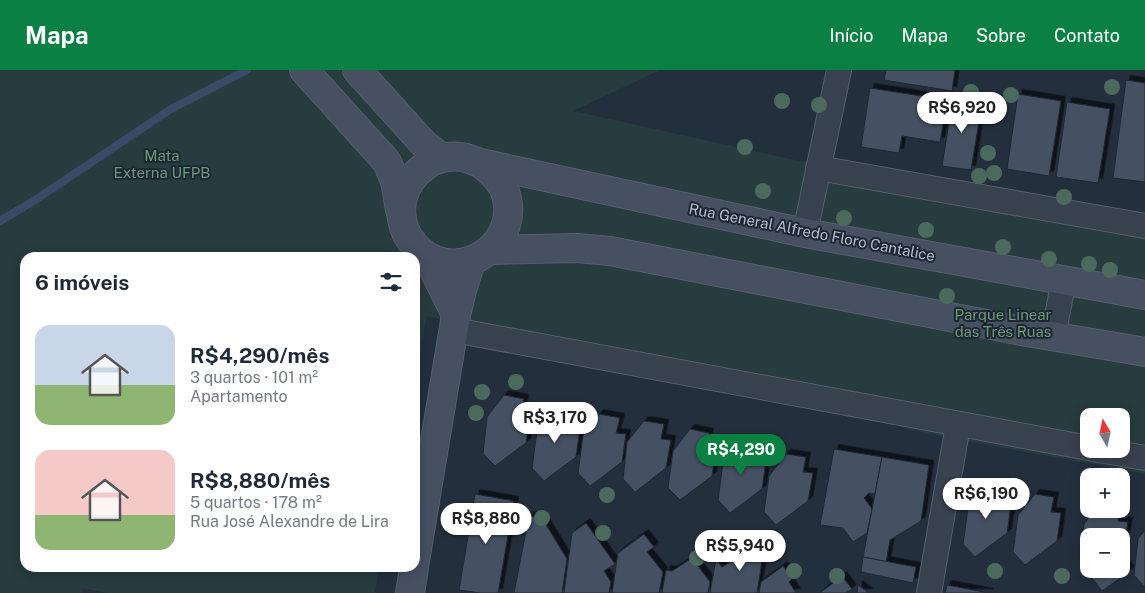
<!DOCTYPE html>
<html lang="pt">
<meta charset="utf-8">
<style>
:root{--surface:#fff;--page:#f6f6f7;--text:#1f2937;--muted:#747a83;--accent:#0b8043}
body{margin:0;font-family:"Public Sans",sans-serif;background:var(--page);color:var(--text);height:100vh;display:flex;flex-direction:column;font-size:19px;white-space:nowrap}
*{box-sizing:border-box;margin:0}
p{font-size:16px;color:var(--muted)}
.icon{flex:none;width:28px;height:28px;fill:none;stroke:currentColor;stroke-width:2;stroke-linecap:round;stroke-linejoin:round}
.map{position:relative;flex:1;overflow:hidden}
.panel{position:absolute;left:20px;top:182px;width:400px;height:320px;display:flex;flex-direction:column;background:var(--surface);border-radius:15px;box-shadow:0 2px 12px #0003}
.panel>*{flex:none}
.needle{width:32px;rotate:351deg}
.buttons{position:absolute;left:1080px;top:338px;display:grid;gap:10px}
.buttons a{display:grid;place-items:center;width:50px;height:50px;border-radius:10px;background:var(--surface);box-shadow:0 2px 12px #0003;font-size:25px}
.price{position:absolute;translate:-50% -42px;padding:0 11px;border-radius:18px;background:#fff;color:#222;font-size:16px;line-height:32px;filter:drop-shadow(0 1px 2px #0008)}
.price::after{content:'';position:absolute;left:50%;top:30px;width:15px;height:11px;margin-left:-8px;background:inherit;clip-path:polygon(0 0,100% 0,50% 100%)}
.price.current{background:var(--accent);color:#fff}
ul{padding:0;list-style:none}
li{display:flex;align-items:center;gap:15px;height:125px;padding:0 15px}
li span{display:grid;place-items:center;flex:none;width:140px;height:100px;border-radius:15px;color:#555}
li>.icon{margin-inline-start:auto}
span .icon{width:60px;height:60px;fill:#fffc;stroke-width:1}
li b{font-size:21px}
h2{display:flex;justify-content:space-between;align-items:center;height:60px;padding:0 15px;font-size:21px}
header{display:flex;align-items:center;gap:30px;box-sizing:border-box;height:70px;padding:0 25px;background:var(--accent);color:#fff}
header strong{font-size:24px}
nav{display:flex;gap:28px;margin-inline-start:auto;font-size:18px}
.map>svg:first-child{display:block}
.green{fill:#263c3f;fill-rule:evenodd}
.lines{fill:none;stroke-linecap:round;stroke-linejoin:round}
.stream{stroke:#394c67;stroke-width:8}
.building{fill:#455162;stroke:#1f2835;filter:url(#shadow)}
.street-casing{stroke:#565f6c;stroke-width:26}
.secondary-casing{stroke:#565f6c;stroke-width:30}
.street{stroke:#38414e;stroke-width:24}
.secondary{stroke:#465061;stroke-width:28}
.tree{fill:#4b6a5d}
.labels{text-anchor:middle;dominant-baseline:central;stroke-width:4;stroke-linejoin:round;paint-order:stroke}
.park-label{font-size:15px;fill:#6b9a76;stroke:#1d2633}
.street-label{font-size:15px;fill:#b4bcc9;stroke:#1d2633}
</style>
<header>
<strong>Mapa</strong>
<nav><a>Início</a><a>Mapa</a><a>Sobre</a><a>Contato</a></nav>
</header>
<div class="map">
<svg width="1145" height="523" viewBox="0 0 1145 523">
<defs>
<filter id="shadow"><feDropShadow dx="4.5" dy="-4.5" stdDeviation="0" flood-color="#0009"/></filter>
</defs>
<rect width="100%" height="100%" fill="#242f3e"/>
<!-- green -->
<path class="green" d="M0 0H660L573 41 800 91 1145 153V404L940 366 427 246 415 309V188H25V498H379L375 523H108L83 518 82 523H0ZM1089 346H1121V379H1089Z"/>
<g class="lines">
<!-- stream -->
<path class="stream" d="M0 151 35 130 171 39 247 0"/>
</g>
<!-- building -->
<g class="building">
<path d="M886 0H955L952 21 884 10Z"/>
<path d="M1126 10 1145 13V112L1113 108Z"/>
<path d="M870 18 947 30 940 72 902 66 899 83 861 77Z"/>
<path d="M1018 24 1061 31 1049 106 1007 99Z"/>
<path d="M953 28 982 33 971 100 942 96Z"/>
<path d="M1067 32 1110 39 1098 113 1056 107Z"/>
<path d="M504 325 524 329 521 344 530 345 526 373 495 396 483 384 487 347Z"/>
<path d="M553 340 573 343 570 358 580 359 576 387 544 411 532 398 537 361Z"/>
<path d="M599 344 620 348 616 363 626 364 622 392 590 416 578 403 583 366Z"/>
<path d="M644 351 664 354 661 369 671 370 666 398 635 422 623 409 627 372Z"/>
<path d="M690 359 709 363 706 377 716 378 712 406 680 430 668 418 673 381Z"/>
<path d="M739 372 759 375 756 390 766 391 762 419 730 443 718 430 723 393Z"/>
<path d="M834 379 882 387 875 424 869 423 864 428 872 439 867 463 853 472 843 458 820 455Z"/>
<path d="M786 384 806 387 803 402 813 403 808 431 776 455 764 442 769 406Z"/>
<path d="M882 387 929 395 921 451 890 470 886 492 863 487Z"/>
<path d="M984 416 1004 419 1001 434 1011 435 1007 463 975 487 963 474 968 438Z"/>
<path d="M475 424 514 431 498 523H480L459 520Z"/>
<path d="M1035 424 1054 427 1051 442 1061 443 1057 471 1025 495 1013 482 1018 445Z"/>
<path d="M1095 439H1120L1118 451 1128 452 1125 468 1121 471V466H1089V499H1121V490L1130 501 1102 521 1079 491 1084 454Z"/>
<path d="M529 446 542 448 567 489 562 523H514Z"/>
<path d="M586 453 615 494 604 501 611 512 609 523H564L572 463Z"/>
<path d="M1145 460V517L1134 505 1138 469Z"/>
<path d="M644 464 654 477 647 482 663 502 659 523H612L618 483Z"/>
<path d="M750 469 765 471 757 523H710L716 489 722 497 749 480Z"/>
<path d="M863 487 916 497 913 513 861 502Z"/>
<path d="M692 488 710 512 708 523H662L666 500 672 501Z"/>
<path d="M783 496 792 509 789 512 796 523H759L761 512Z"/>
<path d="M842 506 852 519 846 523H820Z"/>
<path d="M858 515 869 523H857Z"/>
<path d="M947 515 989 523H945Z"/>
</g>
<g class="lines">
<defs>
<g id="street">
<path d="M818 98 1145 156"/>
<path d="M805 163 839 0"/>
<path d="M454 260 1089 378"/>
<path d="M1053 266 1064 210"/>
<path d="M1093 379 1145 388"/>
<path d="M929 523 958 355"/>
</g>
<g id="secondary">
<path d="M304 0 387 92 395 111 400 140"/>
<path d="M357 0 423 73 442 88"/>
<path d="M480 93C489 100 498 107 503 117 527 169 463 217 420 181 410 172 404 162 402 149 396 115 427 82 462 87 468 88 474 91 480 93L805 163 1145 225"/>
<path d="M490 180 577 178 610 181 1027 262 1145 282"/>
<path d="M428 188 456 245"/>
<path d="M415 491 456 245 462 220 471 192"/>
<path d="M410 523 414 498"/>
</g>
</defs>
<!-- street casing -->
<use href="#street" class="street-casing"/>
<!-- secondary casing -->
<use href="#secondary" class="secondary-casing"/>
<!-- street -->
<use href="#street" class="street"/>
<!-- secondary -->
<use href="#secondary" class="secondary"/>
</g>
<!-- trees -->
<g class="tree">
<circle cx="1112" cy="17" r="8"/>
<circle cx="971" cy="22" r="8"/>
<circle cx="1011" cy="25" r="8"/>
<circle cx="782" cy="31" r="8"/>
<circle cx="819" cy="35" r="8"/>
<circle cx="745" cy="77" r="8"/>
<circle cx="988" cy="83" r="8"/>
<circle cx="994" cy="103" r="8"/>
<circle cx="979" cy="106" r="8"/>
<circle cx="763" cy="121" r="8"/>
<circle cx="1064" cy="127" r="8"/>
<circle cx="844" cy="148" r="8"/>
<circle cx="926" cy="160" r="8"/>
<circle cx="1003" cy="177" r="8"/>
<circle cx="1049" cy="189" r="8"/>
<circle cx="1089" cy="194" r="8"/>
<circle cx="1110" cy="200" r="8"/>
<circle cx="947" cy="226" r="8"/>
<circle cx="516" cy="312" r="8"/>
<circle cx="482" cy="322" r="8"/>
<circle cx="476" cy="343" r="8"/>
<circle cx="607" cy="425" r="8"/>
<circle cx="542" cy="448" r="8"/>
<circle cx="603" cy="463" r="8"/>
<circle cx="723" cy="483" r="8"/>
<circle cx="697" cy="488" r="8"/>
<circle cx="794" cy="501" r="8"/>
<circle cx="995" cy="501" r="8"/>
<circle cx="837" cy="506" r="8"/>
<circle cx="1062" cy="506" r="8"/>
</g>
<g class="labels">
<!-- park labels -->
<g class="park-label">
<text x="162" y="85">Mata<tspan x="162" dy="17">Externa UFPB</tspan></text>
<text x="1003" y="244">Parque Linear<tspan x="1003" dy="17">das Três Ruas</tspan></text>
</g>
<!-- street labels -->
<g class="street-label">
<text transform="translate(812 162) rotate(11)">Rua General Alfredo Floro Cantalice</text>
</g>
</g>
</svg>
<div class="buttons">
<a><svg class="needle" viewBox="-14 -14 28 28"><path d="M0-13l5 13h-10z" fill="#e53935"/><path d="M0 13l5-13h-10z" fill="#747a83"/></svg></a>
<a>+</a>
<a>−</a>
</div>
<b class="price" style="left:962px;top:64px">R$6,920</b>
<b class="price" style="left:555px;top:374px">R$3,170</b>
<b class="price current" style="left:741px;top:406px">R$4,290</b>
<b class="price" style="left:986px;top:450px">R$6,190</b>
<b class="price" style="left:486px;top:475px">R$8,880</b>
<b class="price" style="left:740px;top:502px">R$5,940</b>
<section class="panel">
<h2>6 imóveis<svg class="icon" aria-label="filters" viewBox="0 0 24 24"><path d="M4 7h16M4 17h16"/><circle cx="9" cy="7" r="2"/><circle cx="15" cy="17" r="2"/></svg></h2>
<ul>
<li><span style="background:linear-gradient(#c9d6e8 60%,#8fb573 0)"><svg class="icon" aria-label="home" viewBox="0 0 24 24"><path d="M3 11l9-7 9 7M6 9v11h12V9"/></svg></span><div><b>R$4,290/mês</b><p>3 quartos · 101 m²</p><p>Apartamento</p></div></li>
<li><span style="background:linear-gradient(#f6c9c9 65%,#8fb573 0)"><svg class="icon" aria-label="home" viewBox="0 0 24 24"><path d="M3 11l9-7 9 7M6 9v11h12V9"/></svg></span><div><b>R$8,880/mês</b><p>5 quartos · 178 m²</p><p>Rua José Alexandre de Lira</p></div></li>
</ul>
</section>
</div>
